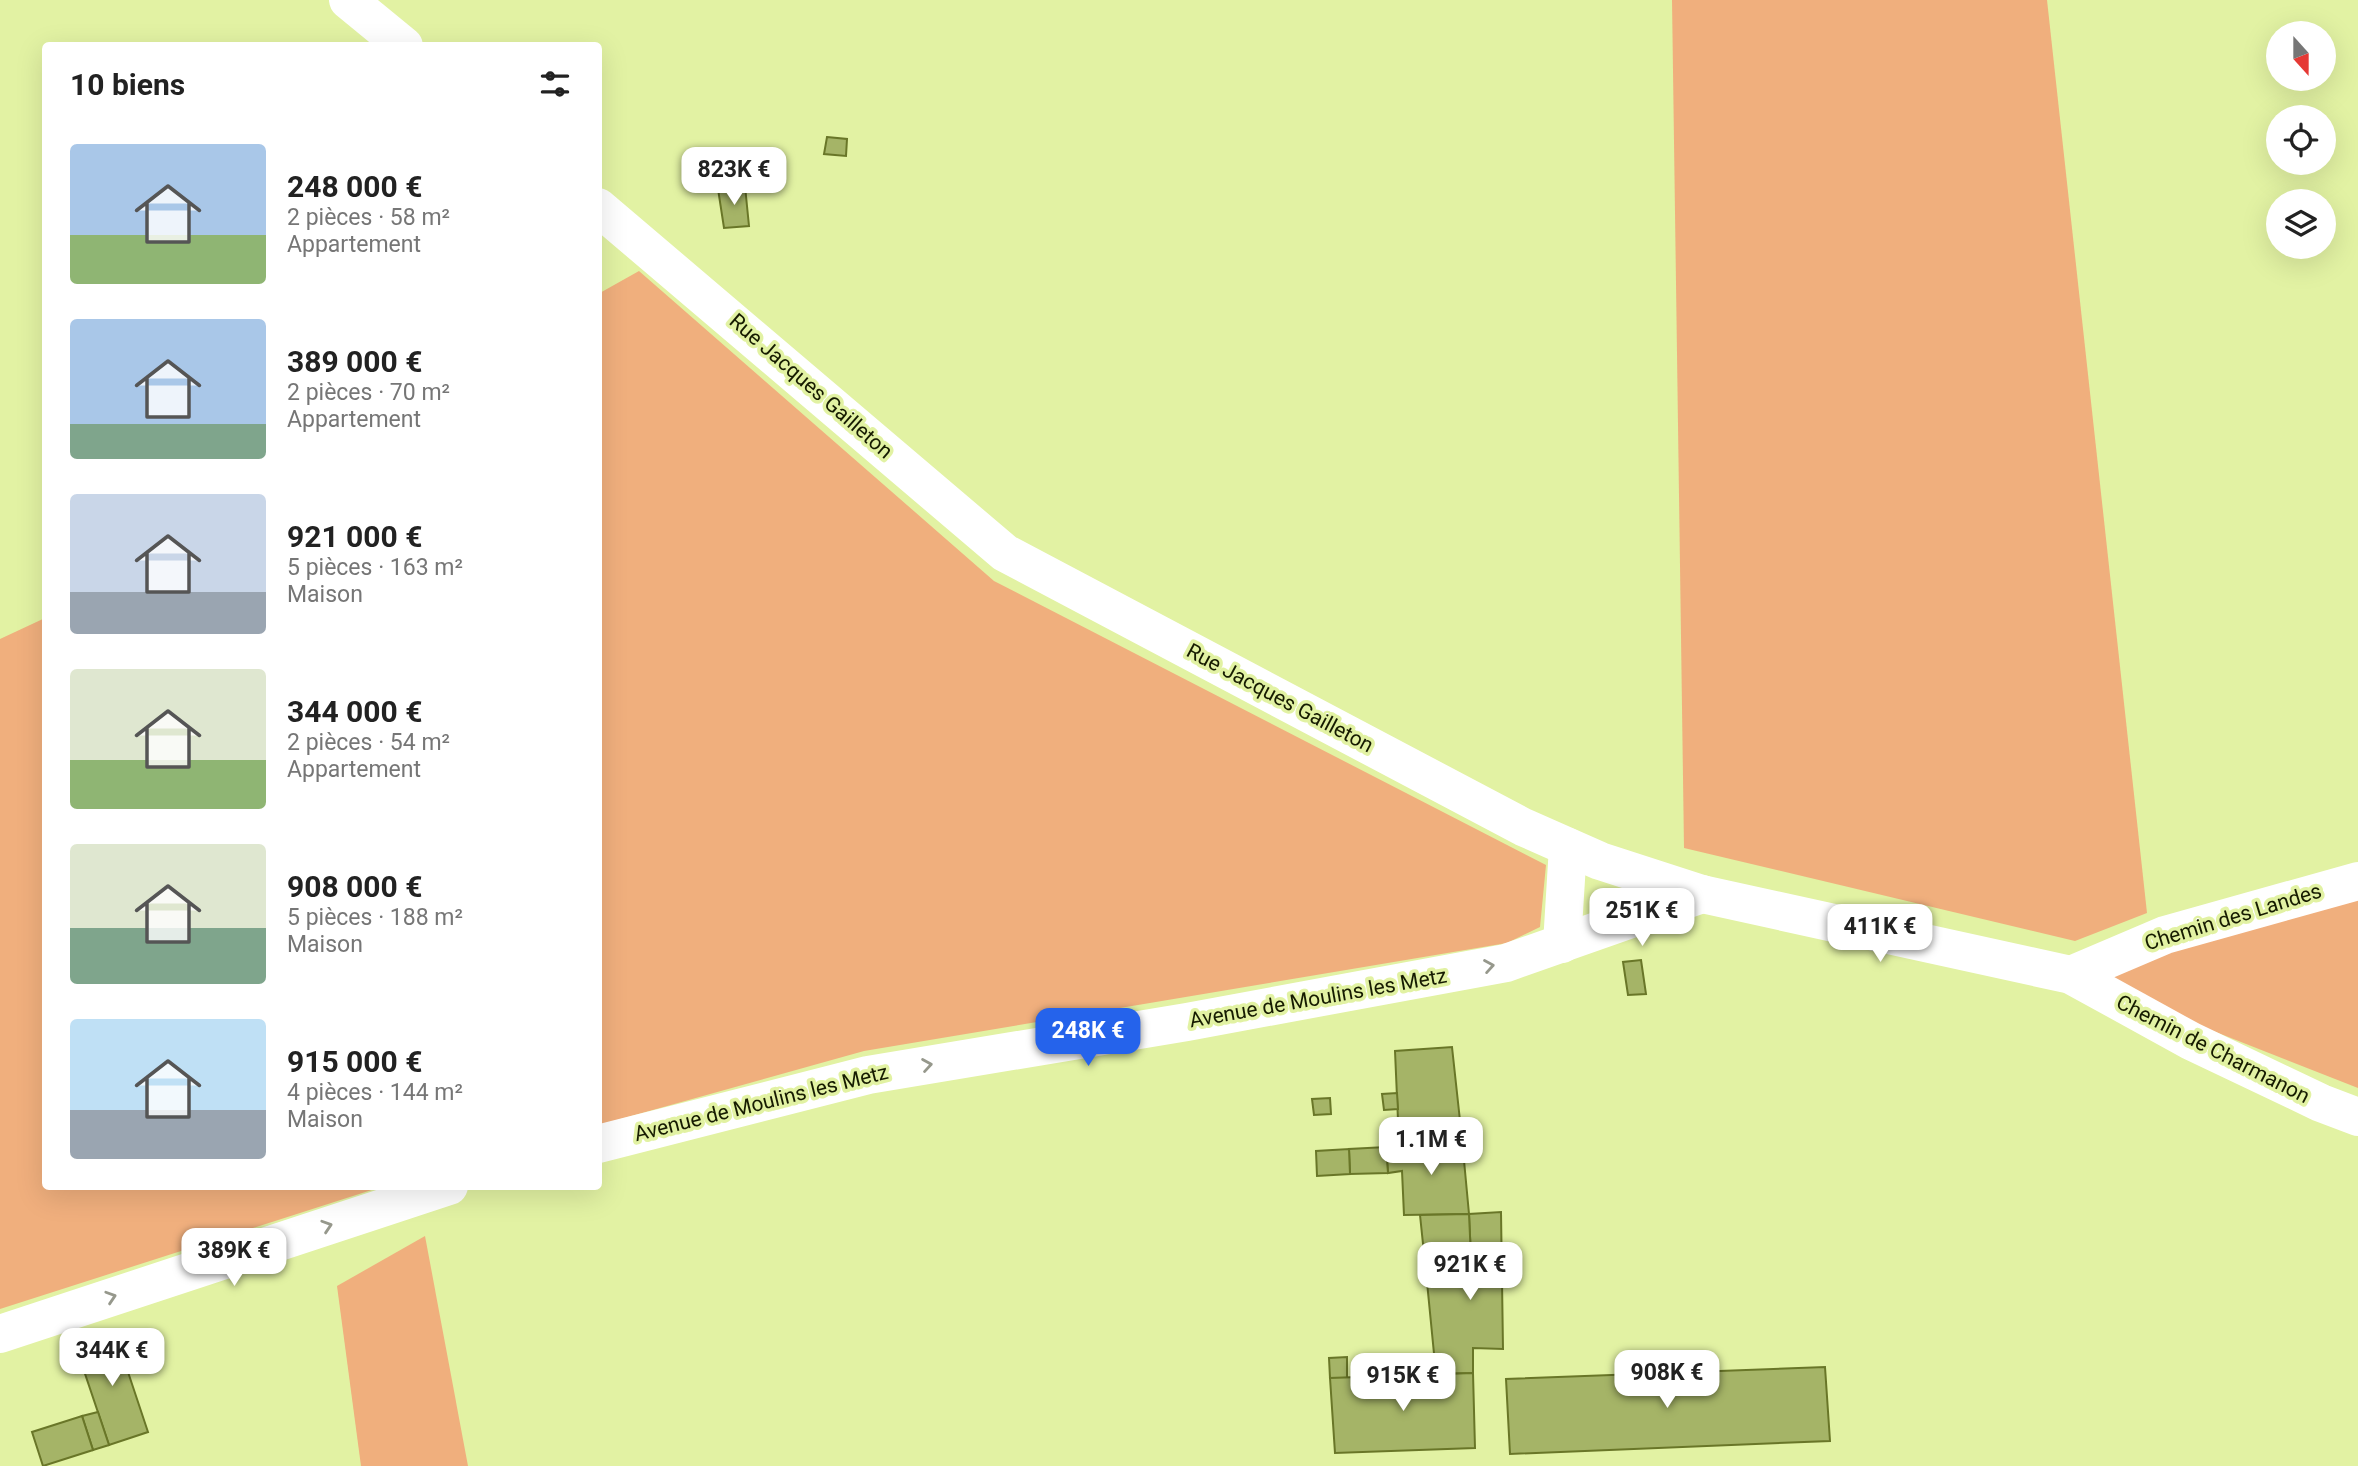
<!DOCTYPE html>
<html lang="fr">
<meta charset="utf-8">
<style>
:root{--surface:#fff;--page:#f6f6f6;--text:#222;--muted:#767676;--accent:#2563eb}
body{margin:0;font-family:Roboto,sans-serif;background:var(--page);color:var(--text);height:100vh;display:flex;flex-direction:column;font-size:26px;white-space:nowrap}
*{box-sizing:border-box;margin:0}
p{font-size:23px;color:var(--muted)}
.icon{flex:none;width:38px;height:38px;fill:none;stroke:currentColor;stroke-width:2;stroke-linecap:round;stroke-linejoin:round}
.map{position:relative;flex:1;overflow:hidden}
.details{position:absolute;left:42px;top:42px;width:560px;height:1148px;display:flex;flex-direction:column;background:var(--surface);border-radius:7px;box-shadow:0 7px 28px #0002}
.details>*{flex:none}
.needle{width:46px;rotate:159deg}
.tools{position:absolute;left:2266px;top:21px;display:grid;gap:14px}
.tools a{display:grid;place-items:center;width:70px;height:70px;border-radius:50%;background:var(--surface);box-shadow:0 7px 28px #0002;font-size:35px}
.price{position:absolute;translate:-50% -60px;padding:0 16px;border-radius:14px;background:#fff;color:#222;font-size:23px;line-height:46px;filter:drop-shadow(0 2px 4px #0008)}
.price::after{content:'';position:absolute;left:50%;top:42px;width:21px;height:16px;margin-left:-10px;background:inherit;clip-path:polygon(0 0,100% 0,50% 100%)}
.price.on{background:var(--accent);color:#fff}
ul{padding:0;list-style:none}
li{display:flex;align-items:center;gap:21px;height:175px;padding:0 28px}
li span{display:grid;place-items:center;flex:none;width:196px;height:140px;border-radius:7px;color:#555}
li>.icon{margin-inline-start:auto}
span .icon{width:84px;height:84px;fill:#fffc;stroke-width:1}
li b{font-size:30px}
h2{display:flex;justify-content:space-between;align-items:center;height:84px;padding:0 28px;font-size:30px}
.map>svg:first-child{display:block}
.green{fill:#f0af7d}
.building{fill:#a5b467;stroke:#697628;stroke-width:2}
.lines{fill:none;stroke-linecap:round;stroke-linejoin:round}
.minor{stroke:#fff;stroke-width:38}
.oneway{stroke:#96988c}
.labels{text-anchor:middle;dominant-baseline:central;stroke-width:7;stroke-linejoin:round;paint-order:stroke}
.street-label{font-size:21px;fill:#161b00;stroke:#e2f2a3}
</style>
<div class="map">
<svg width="2358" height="1466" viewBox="0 0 2358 1466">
<rect width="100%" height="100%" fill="#e2f2a3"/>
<!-- green -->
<g class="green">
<path d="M1672 0H2047L2147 913 2075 941 1684 848Z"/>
<path d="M639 271 994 581 1546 865 1540 927 1507 943 864 1051 599 1125 598 294Z"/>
<path d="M45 618 46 1186 381 1187 0 1309V639Z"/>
<path d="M2358 895V1088L2071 975Z"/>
<path d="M425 1236 468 1466H361L337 1286Z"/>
</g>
<!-- building -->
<g class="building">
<path d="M827 137 847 139 846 156 824 154Z"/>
<path d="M745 186 749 226 724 228 718 189Z"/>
<path d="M1641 960 1646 994 1628 995 1623 962Z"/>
<path d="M1452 1047 1462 1139 1399 1143 1395 1051Z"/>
<path d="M1397 1093 1398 1109 1384 1110 1382 1094Z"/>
<path d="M1330 1098 1331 1114 1314 1115 1312 1099Z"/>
<path d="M1462 1139 1469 1214 1404 1215 1402 1171 1388 1173 1386 1147 1400 1146 1399 1143Z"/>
<path d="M1386 1147 1388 1173 1350 1174 1349 1149Z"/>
<path d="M1349 1149 1350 1174 1317 1176 1316 1151Z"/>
<path d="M1501 1212 1503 1349 1473 1348V1373L1436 1374 1427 1282 1472 1280 1469 1214Z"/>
<path d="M1469 1214 1472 1280 1427 1282 1420 1215Z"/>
<path d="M114 1330 148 1432 109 1445 75 1344Z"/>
<path d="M1347 1357V1378H1330L1329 1358Z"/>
<path d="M1825 1367 1830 1441 1510 1454 1506 1379Z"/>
<path d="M1473 1373 1475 1448 1335 1453 1330 1378Z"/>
<path d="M98 1412 109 1445 93 1450 82 1416Z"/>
<path d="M82 1416 93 1450 43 1466 32 1432Z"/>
</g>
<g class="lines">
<!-- minor -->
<g class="minor">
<path d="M348 0 404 46"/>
<path d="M598 207 1005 553 1523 827 1600 861 1702 894 2071 975 2191 1041 2321 1103 2358 1117"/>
<path d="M1562 944 1568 847"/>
<path d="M2071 975 2165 935 2358 881"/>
<path d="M598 1144 868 1075 1187 1022 1506 963 1702 894"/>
<path d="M0 1334 449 1186"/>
</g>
</g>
<!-- one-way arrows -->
<defs><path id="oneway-chevron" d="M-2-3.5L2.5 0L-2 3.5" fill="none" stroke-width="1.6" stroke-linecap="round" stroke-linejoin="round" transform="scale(1.75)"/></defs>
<g class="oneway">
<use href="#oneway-chevron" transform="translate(1489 966) rotate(-10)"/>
<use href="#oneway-chevron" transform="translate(927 1065) rotate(-9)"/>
<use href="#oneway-chevron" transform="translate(327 1226) rotate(-18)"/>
<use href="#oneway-chevron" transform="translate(111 1297) rotate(-18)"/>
</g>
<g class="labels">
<!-- street labels -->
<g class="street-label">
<text transform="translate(811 386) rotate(41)">Rue Jacques Gailleton</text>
<text transform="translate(1280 698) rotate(28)">Rue Jacques Gailleton</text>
<text transform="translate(2233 917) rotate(-17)">Chemin des Landes</text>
<text transform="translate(1318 998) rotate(-10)">Avenue de Moulins les Metz</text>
<text transform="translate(2213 1049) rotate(27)">Chemin de Charmanon</text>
<text transform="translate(761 1103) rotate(-14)">Avenue de Moulins les Metz</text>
</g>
</g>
</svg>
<div class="tools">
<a><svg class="needle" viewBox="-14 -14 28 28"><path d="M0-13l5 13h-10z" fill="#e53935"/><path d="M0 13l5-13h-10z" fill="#767676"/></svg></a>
<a><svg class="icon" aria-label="locate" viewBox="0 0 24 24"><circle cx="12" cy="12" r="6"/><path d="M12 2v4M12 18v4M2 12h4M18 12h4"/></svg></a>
<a><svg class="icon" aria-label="layers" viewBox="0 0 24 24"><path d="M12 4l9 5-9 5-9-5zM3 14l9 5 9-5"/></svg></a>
</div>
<b class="price" style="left:734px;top:207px">823K €</b>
<b class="price" style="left:1642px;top:948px">251K €</b>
<b class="price" style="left:1880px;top:964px">411K €</b>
<b class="price on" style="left:1088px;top:1068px">248K €</b>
<b class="price" style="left:1431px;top:1177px">1.1M €</b>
<b class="price" style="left:234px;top:1288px">389K €</b>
<b class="price" style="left:1470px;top:1302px">921K €</b>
<b class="price" style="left:112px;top:1388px">344K €</b>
<b class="price" style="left:1667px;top:1410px">908K €</b>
<b class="price" style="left:1403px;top:1413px">915K €</b>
<section class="details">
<h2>10 biens<svg class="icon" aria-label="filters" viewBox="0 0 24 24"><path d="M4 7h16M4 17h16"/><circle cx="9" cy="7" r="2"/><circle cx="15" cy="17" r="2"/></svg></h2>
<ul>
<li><span style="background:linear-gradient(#a9c7e8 65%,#8fb573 0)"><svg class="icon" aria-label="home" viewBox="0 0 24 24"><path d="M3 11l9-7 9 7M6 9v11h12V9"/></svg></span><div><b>248 000 €</b><p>2 pièces · 58 m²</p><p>Appartement</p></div></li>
<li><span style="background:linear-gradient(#a9c7e8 75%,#7fa58c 0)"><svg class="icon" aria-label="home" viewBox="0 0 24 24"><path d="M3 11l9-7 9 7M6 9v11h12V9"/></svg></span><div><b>389 000 €</b><p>2 pièces · 70 m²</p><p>Appartement</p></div></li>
<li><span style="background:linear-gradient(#c9d6e8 70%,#9aa5b1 0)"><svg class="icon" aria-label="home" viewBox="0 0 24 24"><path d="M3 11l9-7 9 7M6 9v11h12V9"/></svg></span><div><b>921 000 €</b><p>5 pièces · 163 m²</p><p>Maison</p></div></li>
<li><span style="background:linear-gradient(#dfe7d0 65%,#8fb573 0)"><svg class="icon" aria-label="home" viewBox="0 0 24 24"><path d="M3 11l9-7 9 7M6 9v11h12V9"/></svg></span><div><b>344 000 €</b><p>2 pièces · 54 m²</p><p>Appartement</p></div></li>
<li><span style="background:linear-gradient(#dfe7d0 60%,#7fa58c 0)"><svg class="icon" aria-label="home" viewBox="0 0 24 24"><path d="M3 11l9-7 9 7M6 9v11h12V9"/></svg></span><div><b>908 000 €</b><p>5 pièces · 188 m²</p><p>Maison</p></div></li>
<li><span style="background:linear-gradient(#bfe0f5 65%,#9aa5b1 0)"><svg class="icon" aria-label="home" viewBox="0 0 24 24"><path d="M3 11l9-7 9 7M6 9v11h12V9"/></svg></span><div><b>915 000 €</b><p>4 pièces · 144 m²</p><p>Maison</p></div></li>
</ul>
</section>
</div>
